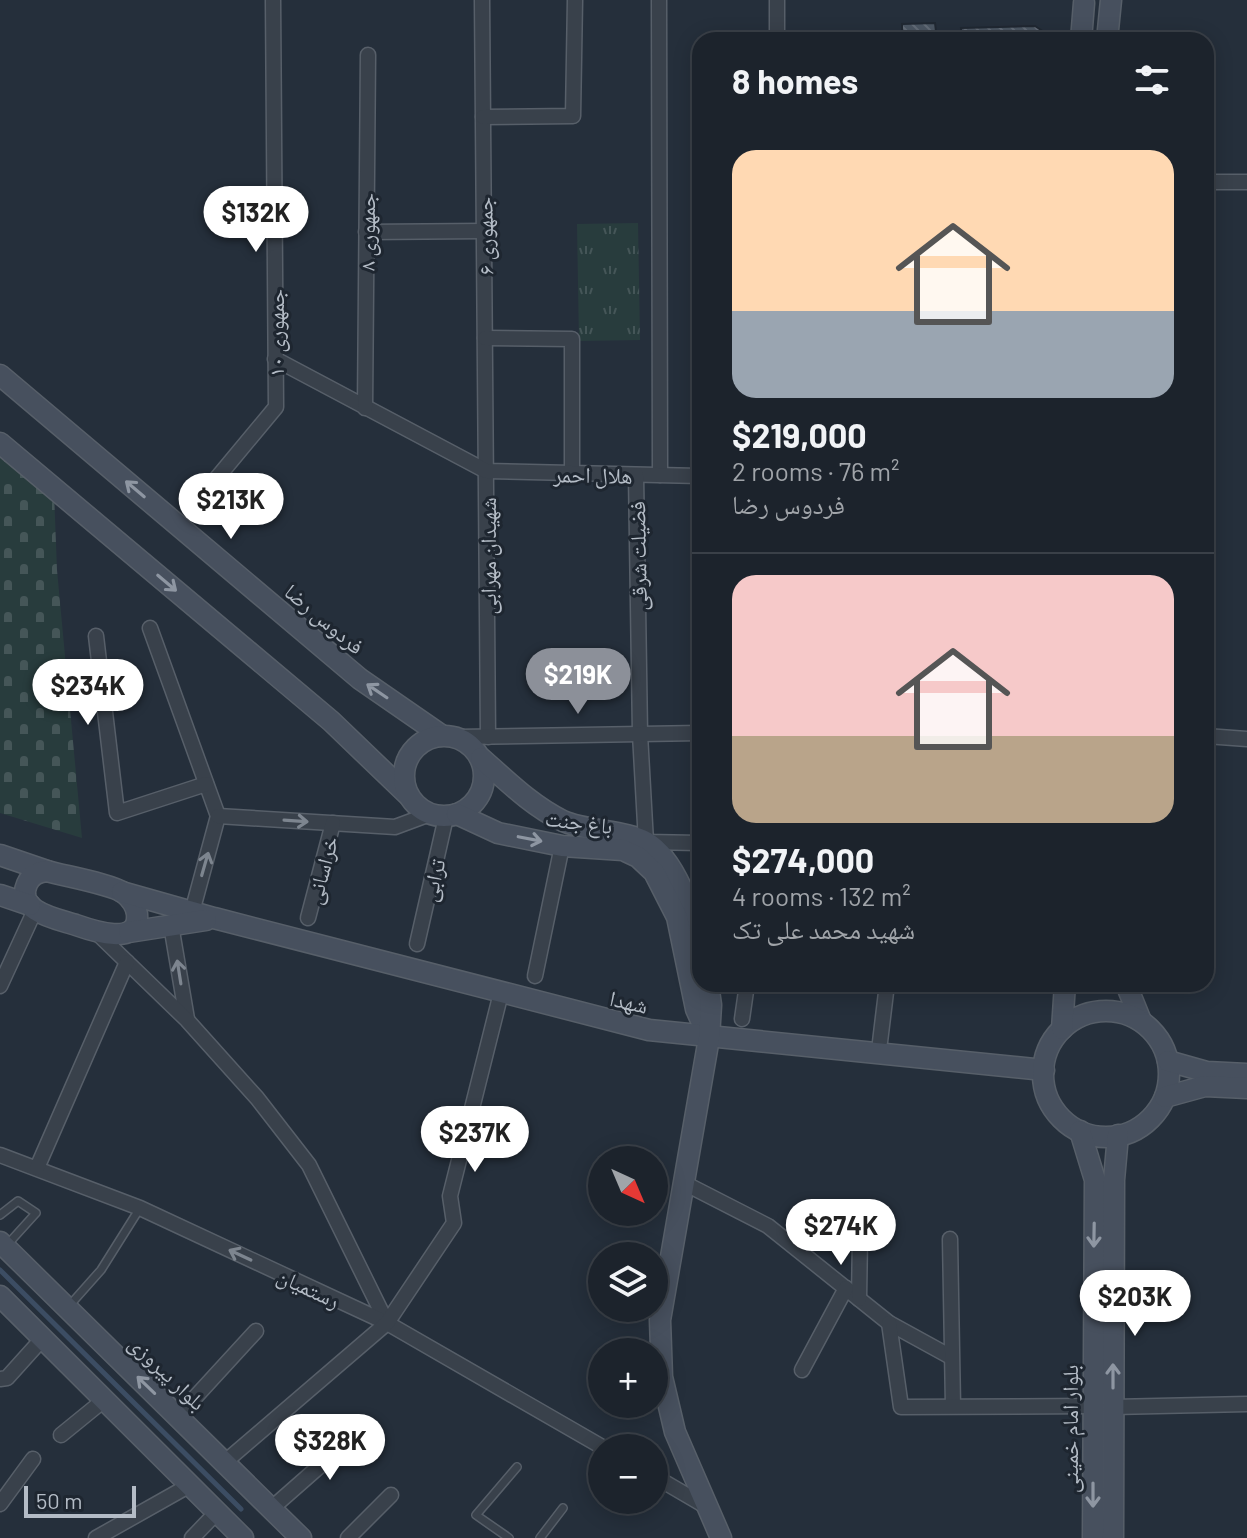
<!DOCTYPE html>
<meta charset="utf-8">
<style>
:root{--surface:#1c232c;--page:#252b34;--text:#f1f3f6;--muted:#a0a4a9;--line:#3a4048;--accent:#8c9099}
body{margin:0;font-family:Barlow,"Noto Naskh Arabic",sans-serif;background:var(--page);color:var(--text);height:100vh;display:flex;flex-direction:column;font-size:30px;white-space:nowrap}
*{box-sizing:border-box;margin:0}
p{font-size:26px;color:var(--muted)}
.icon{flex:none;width:44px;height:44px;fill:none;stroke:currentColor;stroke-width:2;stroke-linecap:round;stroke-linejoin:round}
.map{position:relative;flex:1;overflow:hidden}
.panel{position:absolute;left:692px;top:32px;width:522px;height:960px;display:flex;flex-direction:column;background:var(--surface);border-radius:24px;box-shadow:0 4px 20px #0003,0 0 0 2px var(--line)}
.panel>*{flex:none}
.needle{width:52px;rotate:136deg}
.controls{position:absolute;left:588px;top:1146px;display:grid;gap:16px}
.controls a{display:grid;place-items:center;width:80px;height:80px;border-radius:50%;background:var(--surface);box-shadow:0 4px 20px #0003,0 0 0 2px var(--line);font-size:40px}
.scale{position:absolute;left:24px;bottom:20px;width:112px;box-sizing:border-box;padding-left:8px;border:4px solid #b4bcc6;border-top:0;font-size:22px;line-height:28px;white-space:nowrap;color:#b4bcc6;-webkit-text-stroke:6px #1e2630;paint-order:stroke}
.price{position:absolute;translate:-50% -68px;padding:0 18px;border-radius:28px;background:#fff;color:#222;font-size:26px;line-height:52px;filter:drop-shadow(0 2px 4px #0008)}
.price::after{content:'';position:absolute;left:50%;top:48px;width:24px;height:18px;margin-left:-12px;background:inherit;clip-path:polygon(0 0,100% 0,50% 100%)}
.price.on{background:var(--accent);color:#fff}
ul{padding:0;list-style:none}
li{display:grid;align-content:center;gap:16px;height:424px;padding:0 40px}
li+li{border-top:2px solid var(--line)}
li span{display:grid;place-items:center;height:248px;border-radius:24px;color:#555}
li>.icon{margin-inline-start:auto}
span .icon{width:144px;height:144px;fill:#fffc;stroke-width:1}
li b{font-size:34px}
h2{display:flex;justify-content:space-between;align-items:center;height:96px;padding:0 40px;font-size:34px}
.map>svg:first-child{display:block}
.cemetery{fill:url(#cemetery-stones)}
.park{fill:url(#park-tufts)}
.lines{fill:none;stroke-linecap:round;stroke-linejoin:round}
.stream{stroke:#3c4d63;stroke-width:5}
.building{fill:url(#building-back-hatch);stroke:#202832;stroke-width:2}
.lane-casing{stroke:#575f69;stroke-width:10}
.street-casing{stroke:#575f69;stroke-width:17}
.secondary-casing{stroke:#575f69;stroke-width:23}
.lane{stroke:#39414b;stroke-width:7}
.street{stroke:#39414b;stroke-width:14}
.secondary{stroke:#47505e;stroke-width:20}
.oneway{stroke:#8e96a2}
.oneway2{stroke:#7d858f}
.labels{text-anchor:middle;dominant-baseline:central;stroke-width:6;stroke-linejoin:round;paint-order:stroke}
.street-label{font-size:22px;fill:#b4bcc6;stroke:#1e2630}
</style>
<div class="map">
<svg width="1247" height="1538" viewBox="0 0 1247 1538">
<defs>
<pattern id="cemetery-stones" width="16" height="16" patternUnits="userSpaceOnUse" patternTransform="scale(2)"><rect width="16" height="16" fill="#283c3d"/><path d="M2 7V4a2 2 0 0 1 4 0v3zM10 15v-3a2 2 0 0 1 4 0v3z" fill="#455658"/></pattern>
<pattern id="park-tufts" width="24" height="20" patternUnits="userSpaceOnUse" patternTransform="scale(2)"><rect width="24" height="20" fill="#283c3d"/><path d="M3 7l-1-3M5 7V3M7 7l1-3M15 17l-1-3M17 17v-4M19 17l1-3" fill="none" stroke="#455658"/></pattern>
<pattern id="building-back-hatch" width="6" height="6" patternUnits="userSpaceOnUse" patternTransform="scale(2)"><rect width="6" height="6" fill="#4b5663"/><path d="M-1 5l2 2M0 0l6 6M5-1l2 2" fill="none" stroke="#636c78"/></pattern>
</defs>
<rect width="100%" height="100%" fill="#252f3b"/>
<!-- cemetery -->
<path class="cemetery" d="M0 453 54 492 57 570 82 838 0 813Z"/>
<!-- park -->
<path class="park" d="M638 223 640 340 579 341 577 224Z"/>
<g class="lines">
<!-- stream -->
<path class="stream" d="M0 1270 241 1509"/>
</g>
<!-- building -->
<g class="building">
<path d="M935 23 937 40H902V24Z"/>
<path d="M1035 26 1056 40H962L961 28Z"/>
</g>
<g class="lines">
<defs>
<g id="lane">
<path d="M0 1215 18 1201 36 1213 7 1245"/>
<path d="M69 1306 101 1270 140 1208"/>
<path d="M509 1538 476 1515 517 1467"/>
<path d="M540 1538 563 1508"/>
</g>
<g id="street">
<path d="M482 0 488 737"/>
<path d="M659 0 660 475"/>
<path d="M777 0V40"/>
<path d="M483 117 573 116 575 0"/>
<path d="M1206 182H1247"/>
<path d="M366 232 484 231"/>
<path d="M485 338 572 339V473"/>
<path d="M275 359 486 471 700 476"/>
<path d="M365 408 368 55"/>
<path d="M636 475 640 734 646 842 700 843"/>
<path d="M202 496 276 407 273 0"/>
<path d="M150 628 218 816 192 912"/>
<path d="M96 636 117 813 206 784"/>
<path d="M1206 736 1247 739"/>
<path d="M457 737 700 733"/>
<path d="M218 816 395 827 430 814"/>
<path d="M308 918 333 823"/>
<path d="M171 925 187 1019"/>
<path d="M96 932 187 1020 257 1098 309 1165 387 1323"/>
<path d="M417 944 446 817"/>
<path d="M535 976 562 846"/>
<path d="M0 986 35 910"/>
<path d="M742 1019 747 984"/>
<path d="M880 1042 887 984"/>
<path d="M0 1155 140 1208 387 1323 604 1448"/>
<path d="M37 1168 127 962"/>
<path d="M684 1183 768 1226 889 1323 951 1357"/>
<path d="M950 1239 953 1406"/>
<path d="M859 1299 860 1237"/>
<path d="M889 1323 901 1407 1093 1406"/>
<path d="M802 1370 846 1288"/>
<path d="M0 1379 7 1378 43 1338"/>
<path d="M1113 1407 1247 1404"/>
<path d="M178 1416 256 1331"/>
<path d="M61 1435 104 1400"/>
<path d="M225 1462 387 1323 454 1223 450 1196 501 993"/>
<path d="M654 1476 707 1507"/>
<path d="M0 1504 33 1459"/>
<path d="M272 1508 363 1428"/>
<path d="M96 1538 190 1485"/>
<path d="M192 1538 217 1512"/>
<path d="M348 1538 391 1495"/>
</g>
<g id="secondary">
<path d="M1081 40 1084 3"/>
<path d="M1107 40 1111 0"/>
<path d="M0 375 360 679 441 735"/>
<path d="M0 443 331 721 407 794"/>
<circle cx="444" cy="776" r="40"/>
<path d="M481 758C507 781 532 806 563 821 585 831 628 831 646 842 675 859 693 913 700 943"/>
<path d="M457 814 498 833 562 846 623 850 638 857 654 872 677 917 696 1009 707 1034"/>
<path d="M0 855 47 871"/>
<path d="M47 871C64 876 111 884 124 893 130 898 136 906 137 914 140 947 93 931 76 925 58 919 15 912 27 884 31 875 38 872 47 871Z"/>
<path d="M122 892 214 918 649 1030 1044 1070"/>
<path d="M0 895 30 905"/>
<path d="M129 932 206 920"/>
<path d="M708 984 711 1005 709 1038 660 1320 662 1377 675 1432 721 1538"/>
<path d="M1126 984 1141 1021"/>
<circle cx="1106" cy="1074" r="63"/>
<path d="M1062 1029 1065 984"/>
<path d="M1168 1061 1207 1072 1247 1074"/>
<path d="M1165 1097 1205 1086 1247 1088"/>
<path d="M1080 1131 1095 1180 1093 1538"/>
<path d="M0 1242 301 1538"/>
<path d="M0 1296 243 1538"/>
<path d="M1113 1538 1114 1180 1118 1135"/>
</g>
</defs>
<!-- lane casing -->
<use href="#lane" class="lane-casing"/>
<!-- street casing -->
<use href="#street" class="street-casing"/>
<!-- secondary casing -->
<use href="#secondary" class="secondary-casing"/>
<!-- lane -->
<use href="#lane" class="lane"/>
<!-- street -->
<use href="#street" class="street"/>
<!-- secondary -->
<use href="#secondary" class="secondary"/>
</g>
<!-- one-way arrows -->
<defs><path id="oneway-shaft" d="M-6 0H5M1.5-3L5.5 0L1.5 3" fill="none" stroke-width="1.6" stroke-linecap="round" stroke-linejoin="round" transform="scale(2)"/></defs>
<g class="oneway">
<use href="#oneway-shaft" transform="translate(135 489) rotate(-140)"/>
<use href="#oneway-shaft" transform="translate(167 583) rotate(40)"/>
<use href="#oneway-shaft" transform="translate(377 691) rotate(-146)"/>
<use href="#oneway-shaft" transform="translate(530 839) rotate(11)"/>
<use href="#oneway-shaft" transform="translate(1094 1235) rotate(91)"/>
<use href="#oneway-shaft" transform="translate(1113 1376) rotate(-90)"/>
<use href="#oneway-shaft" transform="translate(146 1385) rotate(-136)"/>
<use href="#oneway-shaft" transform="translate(1093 1495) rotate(90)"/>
</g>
<g class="oneway2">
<use href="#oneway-shaft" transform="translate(296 821) rotate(4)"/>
<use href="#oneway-shaft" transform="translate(205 864) rotate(-74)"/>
<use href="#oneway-shaft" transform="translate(179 972) rotate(-99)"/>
<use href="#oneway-shaft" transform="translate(240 1255) rotate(-155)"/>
</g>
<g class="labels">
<!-- street labels -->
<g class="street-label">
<text transform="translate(366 232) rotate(-90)">جمهوری ۸</text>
<text transform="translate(484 236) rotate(-91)">جمهوری ۶</text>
<text transform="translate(275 333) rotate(-90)">جمهوری ۱۰</text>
<text transform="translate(593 474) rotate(1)">هلال احمر</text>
<text transform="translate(487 556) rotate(-90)">شهیدان مهرابی</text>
<text transform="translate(637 556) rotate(-91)">فضیلت شرقی</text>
<text transform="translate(325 618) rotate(40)">فردوس رضا</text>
<text transform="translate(579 821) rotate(7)">باغ جنت</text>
<text transform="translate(321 870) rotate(-75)">خراسانی</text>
<text transform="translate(432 880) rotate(-77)">ترابی</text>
<text transform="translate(629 1001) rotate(13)">شهدا</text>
<text transform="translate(309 1287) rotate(25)">رستمیان</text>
<text transform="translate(168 1372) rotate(44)">بلوار پیروزی</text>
<text transform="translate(1069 1429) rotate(-90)">بلوار امام خمینی</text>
</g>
</g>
</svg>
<div class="controls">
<a><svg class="needle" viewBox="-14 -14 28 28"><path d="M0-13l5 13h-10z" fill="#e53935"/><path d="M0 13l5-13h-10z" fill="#a0a4a9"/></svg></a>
<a><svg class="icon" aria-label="layers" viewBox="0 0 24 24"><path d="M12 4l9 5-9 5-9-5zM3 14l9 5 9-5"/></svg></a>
<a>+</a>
<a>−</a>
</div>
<div class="scale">50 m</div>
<b class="price" style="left:256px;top:254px">$132K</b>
<b class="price" style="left:231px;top:541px">$213K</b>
<b class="price on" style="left:578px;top:716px">$219K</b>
<b class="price" style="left:88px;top:727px">$234K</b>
<b class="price" style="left:475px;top:1174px">$237K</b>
<b class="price" style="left:841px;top:1267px">$274K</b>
<b class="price" style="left:1135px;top:1338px">$203K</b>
<b class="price" style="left:330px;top:1482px">$328K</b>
<section class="panel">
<h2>8 homes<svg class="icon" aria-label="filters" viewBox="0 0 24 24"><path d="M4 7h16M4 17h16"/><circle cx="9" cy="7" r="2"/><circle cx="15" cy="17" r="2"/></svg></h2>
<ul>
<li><span style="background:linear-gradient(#ffd9b3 65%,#9aa5b1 0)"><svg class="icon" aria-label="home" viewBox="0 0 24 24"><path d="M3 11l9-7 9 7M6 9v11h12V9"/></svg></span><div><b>$219,000</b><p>2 rooms · 76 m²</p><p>فردوس رضا</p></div></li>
<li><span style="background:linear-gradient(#f6c9c9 65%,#b9a48a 0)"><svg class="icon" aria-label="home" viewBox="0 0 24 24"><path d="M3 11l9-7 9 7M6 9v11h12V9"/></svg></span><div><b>$274,000</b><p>4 rooms · 132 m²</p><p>شهید محمد علی تک</p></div></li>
</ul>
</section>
</div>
